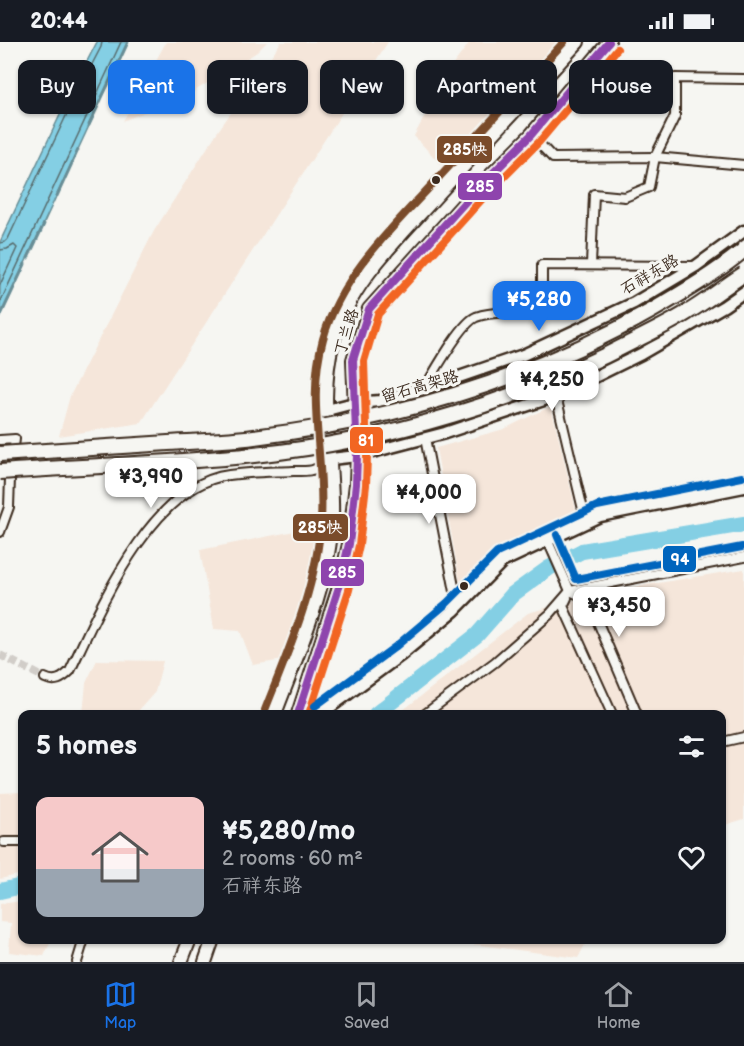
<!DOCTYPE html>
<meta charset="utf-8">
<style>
:root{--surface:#171b24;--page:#20242c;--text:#f1f3f6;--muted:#9ea1a6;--line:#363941;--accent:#1a73e8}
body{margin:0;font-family:"Balsamiq Sans","LXGW WenKai TC",sans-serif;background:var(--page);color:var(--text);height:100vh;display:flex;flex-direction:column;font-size:22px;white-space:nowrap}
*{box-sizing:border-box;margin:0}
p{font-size:20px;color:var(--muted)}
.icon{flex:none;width:33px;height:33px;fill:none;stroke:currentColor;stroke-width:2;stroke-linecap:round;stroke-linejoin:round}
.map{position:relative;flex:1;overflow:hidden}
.details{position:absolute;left:18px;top:668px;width:708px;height:234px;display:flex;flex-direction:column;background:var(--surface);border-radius:12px;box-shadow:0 2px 4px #0004}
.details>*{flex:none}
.hud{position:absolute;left:18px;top:18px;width:708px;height:54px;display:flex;gap:12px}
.price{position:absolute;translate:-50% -51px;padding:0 14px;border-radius:12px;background:#fff;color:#222;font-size:20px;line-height:39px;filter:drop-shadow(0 2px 3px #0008)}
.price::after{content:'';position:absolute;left:50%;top:36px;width:18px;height:14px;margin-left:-9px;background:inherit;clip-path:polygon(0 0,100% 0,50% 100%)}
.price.active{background:var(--accent);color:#fff}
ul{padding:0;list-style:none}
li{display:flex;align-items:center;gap:18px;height:150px;padding:0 18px}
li+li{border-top:2px solid var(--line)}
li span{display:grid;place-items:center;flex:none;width:168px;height:120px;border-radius:12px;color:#555}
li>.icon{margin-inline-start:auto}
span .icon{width:72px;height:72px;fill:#fffc;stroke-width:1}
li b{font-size:26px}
h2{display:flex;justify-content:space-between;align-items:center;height:72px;padding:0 18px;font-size:26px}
.tag{padding:0 21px;border-radius:12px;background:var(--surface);box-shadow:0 2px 4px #0004;font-size:21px;line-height:54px}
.tag.active{background:var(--accent);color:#fff}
.status{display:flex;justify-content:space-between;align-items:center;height:42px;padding:0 30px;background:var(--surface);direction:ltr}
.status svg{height:16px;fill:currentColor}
.tabs{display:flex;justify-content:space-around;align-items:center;height:84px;border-top:2px solid var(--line);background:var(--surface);font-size:16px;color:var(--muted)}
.tabs a{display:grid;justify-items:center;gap:3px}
.tabs .active{color:var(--accent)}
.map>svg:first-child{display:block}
.built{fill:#f5e6da}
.water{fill:#84cfe4;stroke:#678d95;stroke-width:1.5}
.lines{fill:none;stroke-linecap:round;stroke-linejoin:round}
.shore{stroke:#586c6d;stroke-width:1.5}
.stream{stroke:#678d95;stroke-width:3}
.river{stroke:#84cfe4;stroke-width:16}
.street-tunnel{stroke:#d1cdc8;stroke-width:8;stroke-dasharray:8 4;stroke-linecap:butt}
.street-casing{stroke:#3b2a1e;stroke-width:12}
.secondary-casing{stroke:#3b2a1e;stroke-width:15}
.primary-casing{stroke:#3b2a1e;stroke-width:16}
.street{stroke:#f6f6f2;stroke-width:8}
.secondary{stroke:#f6f6f2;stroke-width:10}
.primary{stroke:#f6f6f2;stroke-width:12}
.highway-bridge-casing{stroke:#3b2a1e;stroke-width:18;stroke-linecap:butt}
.highway-bridge{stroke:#f6f6f2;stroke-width:14}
.bus-1-casing{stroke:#f6f6f2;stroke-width:12}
.bus-2-casing{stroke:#f6f6f2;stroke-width:12}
.bus-3-casing{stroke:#f6f6f2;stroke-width:12}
.bus-4-casing{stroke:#f6f6f2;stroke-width:12}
.bus-1{stroke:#8e44ad;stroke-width:8}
.bus-2{stroke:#f26522;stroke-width:8}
.bus-3{stroke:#7a4b2a;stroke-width:8}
.bus-4{stroke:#0065bd;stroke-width:8}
.bus-dot{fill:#3b2a1e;stroke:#f6f6f2;stroke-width:2}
.labels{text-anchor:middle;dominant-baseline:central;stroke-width:6;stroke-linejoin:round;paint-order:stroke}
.street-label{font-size:16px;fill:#3b2a1e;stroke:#f6f6f2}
.line-badge{stroke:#f6f6f2;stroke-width:2}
.badge-label{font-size:16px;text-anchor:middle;font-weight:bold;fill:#fff}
</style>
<div class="status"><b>20:44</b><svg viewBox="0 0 49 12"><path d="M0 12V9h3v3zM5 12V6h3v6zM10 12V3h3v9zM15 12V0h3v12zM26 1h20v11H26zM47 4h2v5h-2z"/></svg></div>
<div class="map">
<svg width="744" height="920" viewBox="0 0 744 920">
<rect width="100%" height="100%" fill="#f6f6f2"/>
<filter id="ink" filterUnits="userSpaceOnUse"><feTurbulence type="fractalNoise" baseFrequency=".0167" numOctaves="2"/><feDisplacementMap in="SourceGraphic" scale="12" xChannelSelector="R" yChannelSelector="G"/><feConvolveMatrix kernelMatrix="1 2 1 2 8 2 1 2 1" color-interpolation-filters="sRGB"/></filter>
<g filter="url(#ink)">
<!-- built -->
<g class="built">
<path d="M166 0H267L257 10 193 50 123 79Z"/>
<path d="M281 0H388L141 381 59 394 70 354 154 189 218 89Z"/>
<path d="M470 0H569L447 129 414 94 452 24Z"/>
<path d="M551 364 578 476 494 514 462 552 436 406 504 387Z"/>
<path d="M320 484 311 532 283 618 253 623 240 589 214 587 200 508Z"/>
<path d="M744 527V777L722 784V672H398L528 571 603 550Z"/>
<path d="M97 618 163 619 155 650 139 668V672H83L86 641Z"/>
<path d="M22 750V832L0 837V751Z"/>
<path d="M22 859V897H52L44 914 9 910 11 881 0 880V862Z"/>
<path d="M434 897H588L578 916Z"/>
</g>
<!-- water -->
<path class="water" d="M97 0H128L0 275V200L69 54Z"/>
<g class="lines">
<!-- shore -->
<g class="shore">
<path d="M0 201 5 200 8 197 74 57 101 5 102 0"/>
<path d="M0 208 7 207 14 203 17 206 0 243"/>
<path d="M0 261 121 0"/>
</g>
<!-- stream -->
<g class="stream">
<path d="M89 83 128 0"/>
<path d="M57 154 78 108"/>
<path d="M28 216 44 182"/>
<path d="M0 275 25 222"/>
</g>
<!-- river -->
<g class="river">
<path d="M376 672 477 593 513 552 549 526 582 509 744 482"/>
<path d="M0 849 22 844"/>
</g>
<!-- street-tunnel -->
<path class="street-tunnel" d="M0 613 45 636"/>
<defs>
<g id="street">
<path d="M531 93 553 116 655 115 744 123"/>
<path d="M591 223 594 152 625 155 649 145 655 115 675 74V36L744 37"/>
<path d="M424 347C434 331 461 281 476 275 496 268 521 271 542 272V223L694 224"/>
<path d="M556 354 586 480"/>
<path d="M425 396 458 565"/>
<path d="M0 398 15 397 10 436 9 465 0 490"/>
<path d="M547 497 570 549 588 557 637 672"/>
<path d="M567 556 563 564 612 672"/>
<path d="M45 636C55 641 62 637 70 629 100 566 151 443 229 433 250 430 271 430 293 429 300 429 309 430 315 427 321 424 326 420 331 417"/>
<path d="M425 672 495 620 550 572 570 549 744 515"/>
<path d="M722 700 744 695"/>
<path d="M4 800H22"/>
<path d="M77 920 84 897"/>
</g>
<g id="secondary">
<path d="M327 368 354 361 380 359 424 347 523 313 634 261 696 224 744 189"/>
<path d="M331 417 357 414 445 391 556 354 641 312 724 264 744 250"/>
<path d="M321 672 401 613 454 569 502 520 600 474 744 445"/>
</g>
<g id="primary">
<path d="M275 672C297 613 330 540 332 476 334 418 317 357 333 300 349 241 400 195 440 150 486 100 532 50 578 0"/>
<path d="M298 672 339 545 349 502 356 442 357 414 353 318 369 267 474 150 531 93 609 0"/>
<path d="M181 920 190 897"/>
<path d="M205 920 213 897"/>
</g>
</defs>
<!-- street casing -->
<use href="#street" class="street-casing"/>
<!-- secondary casing -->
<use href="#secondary" class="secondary-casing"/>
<!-- primary casing -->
<use href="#primary" class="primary-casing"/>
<!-- street -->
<use href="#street" class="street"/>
<!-- secondary -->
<use href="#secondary" class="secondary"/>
<!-- primary -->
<use href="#primary" class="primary"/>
<defs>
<g id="highway-bridge">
<path d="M0 412C56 408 112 405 168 401 196 399 225 399 254 395 394 378 530 338 653 268 684 250 716 231 744 208"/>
<path d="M0 430C85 424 170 422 254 413 388 399 521 359 640 296 656 288 672 280 688 270 707 259 725 244 744 232"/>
</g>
</defs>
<!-- highway-bridge casing -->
<use href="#highway-bridge" class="highway-bridge-casing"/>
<!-- highway-bridge -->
<use href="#highway-bridge" class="highway-bridge"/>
<defs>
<path id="bus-1" d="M298 672 339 545 349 502 356 442 357 414 353 318 369 267 474 150 531 93 609 0"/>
<path id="bus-2" d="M309 672 349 548 359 503 366 443 367 414 364 319 378 272 482 157 539 100 617 7"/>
<path id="bus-3" d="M265 668C289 607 317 544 321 478 325 417 306 357 323 297 341 232 396 182 441 133 482 89 523 44 564 0"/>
<g id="bus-4">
<path d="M557 493 576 537 742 505"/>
<path d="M315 664 395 605 447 561 497 511 597 464 742 435"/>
</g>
</defs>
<!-- bus-1 casing -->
<use href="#bus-1" class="bus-1-casing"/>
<!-- bus-2 casing -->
<use href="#bus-2" class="bus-2-casing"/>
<!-- bus-3 casing -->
<use href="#bus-3" class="bus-3-casing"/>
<!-- bus-4 casing -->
<use href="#bus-4" class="bus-4-casing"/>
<!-- bus-1 -->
<use href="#bus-1" class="bus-1"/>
<!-- bus-2 -->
<use href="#bus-2" class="bus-2"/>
<!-- bus-3 -->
<use href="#bus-3" class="bus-3"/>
<!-- bus-4 -->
<use href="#bus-4" class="bus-4"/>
</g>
</g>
<!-- markers -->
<g class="bus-dot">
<circle cx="436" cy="138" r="5"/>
<circle cx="464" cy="544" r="5"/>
</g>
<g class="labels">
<!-- street labels -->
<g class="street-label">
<text transform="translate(650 233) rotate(-30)">石祥东路</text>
<text transform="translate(347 290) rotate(-73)">丁兰路</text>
<text transform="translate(420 345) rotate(-16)">留石高架路</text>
</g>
</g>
<g class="line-badge">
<rect x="436" y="93" width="57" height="29" rx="6" fill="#7a4b2a"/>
<rect x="457" y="130" width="46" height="29" rx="6" fill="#8e44ad"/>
<rect x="349" y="384" width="35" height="28" rx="6" fill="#f26522"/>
<rect x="292" y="471" width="57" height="29" rx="6" fill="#7a4b2a"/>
<rect x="662" y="503" width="35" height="28" rx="6" fill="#0065bd"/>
<rect x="320" y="516" width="45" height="29" rx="6" fill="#8e44ad"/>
</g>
<g class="badge-label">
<text x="465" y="113">285快</text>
<text x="480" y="150">285</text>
<text x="366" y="404">81</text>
<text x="320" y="491">285快</text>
<text x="680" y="523">94</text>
<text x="342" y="536">285</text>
</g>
</svg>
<b class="price active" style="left:539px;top:290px">¥5,280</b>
<b class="price" style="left:552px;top:370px">¥4,250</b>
<b class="price" style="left:151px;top:467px">¥3,990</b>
<b class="price" style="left:429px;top:483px">¥4,000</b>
<b class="price" style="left:619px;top:596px">¥3,450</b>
<div class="hud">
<a class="tag">Buy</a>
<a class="tag active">Rent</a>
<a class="tag">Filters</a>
<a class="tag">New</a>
<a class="tag">Apartment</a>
<a class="tag">House</a>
</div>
<section class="details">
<h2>5 homes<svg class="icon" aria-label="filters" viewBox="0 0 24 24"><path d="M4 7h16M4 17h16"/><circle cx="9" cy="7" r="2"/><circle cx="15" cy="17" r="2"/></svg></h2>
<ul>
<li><span style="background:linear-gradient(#f6c9c9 60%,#9aa5b1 0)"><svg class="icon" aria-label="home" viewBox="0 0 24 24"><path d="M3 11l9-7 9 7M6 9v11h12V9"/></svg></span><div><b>¥5,280/mo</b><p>2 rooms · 60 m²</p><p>石祥东路</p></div><svg class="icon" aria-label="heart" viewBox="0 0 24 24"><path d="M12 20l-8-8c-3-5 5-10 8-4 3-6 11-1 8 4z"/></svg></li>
</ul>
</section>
</div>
<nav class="tabs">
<a class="active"><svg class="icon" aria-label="map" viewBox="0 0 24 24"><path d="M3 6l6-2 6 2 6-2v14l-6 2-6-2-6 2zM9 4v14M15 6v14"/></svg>Map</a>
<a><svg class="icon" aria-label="saved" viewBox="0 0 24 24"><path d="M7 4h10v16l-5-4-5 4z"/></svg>Saved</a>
<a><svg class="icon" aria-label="home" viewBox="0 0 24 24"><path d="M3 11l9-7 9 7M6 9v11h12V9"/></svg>Home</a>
</nav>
